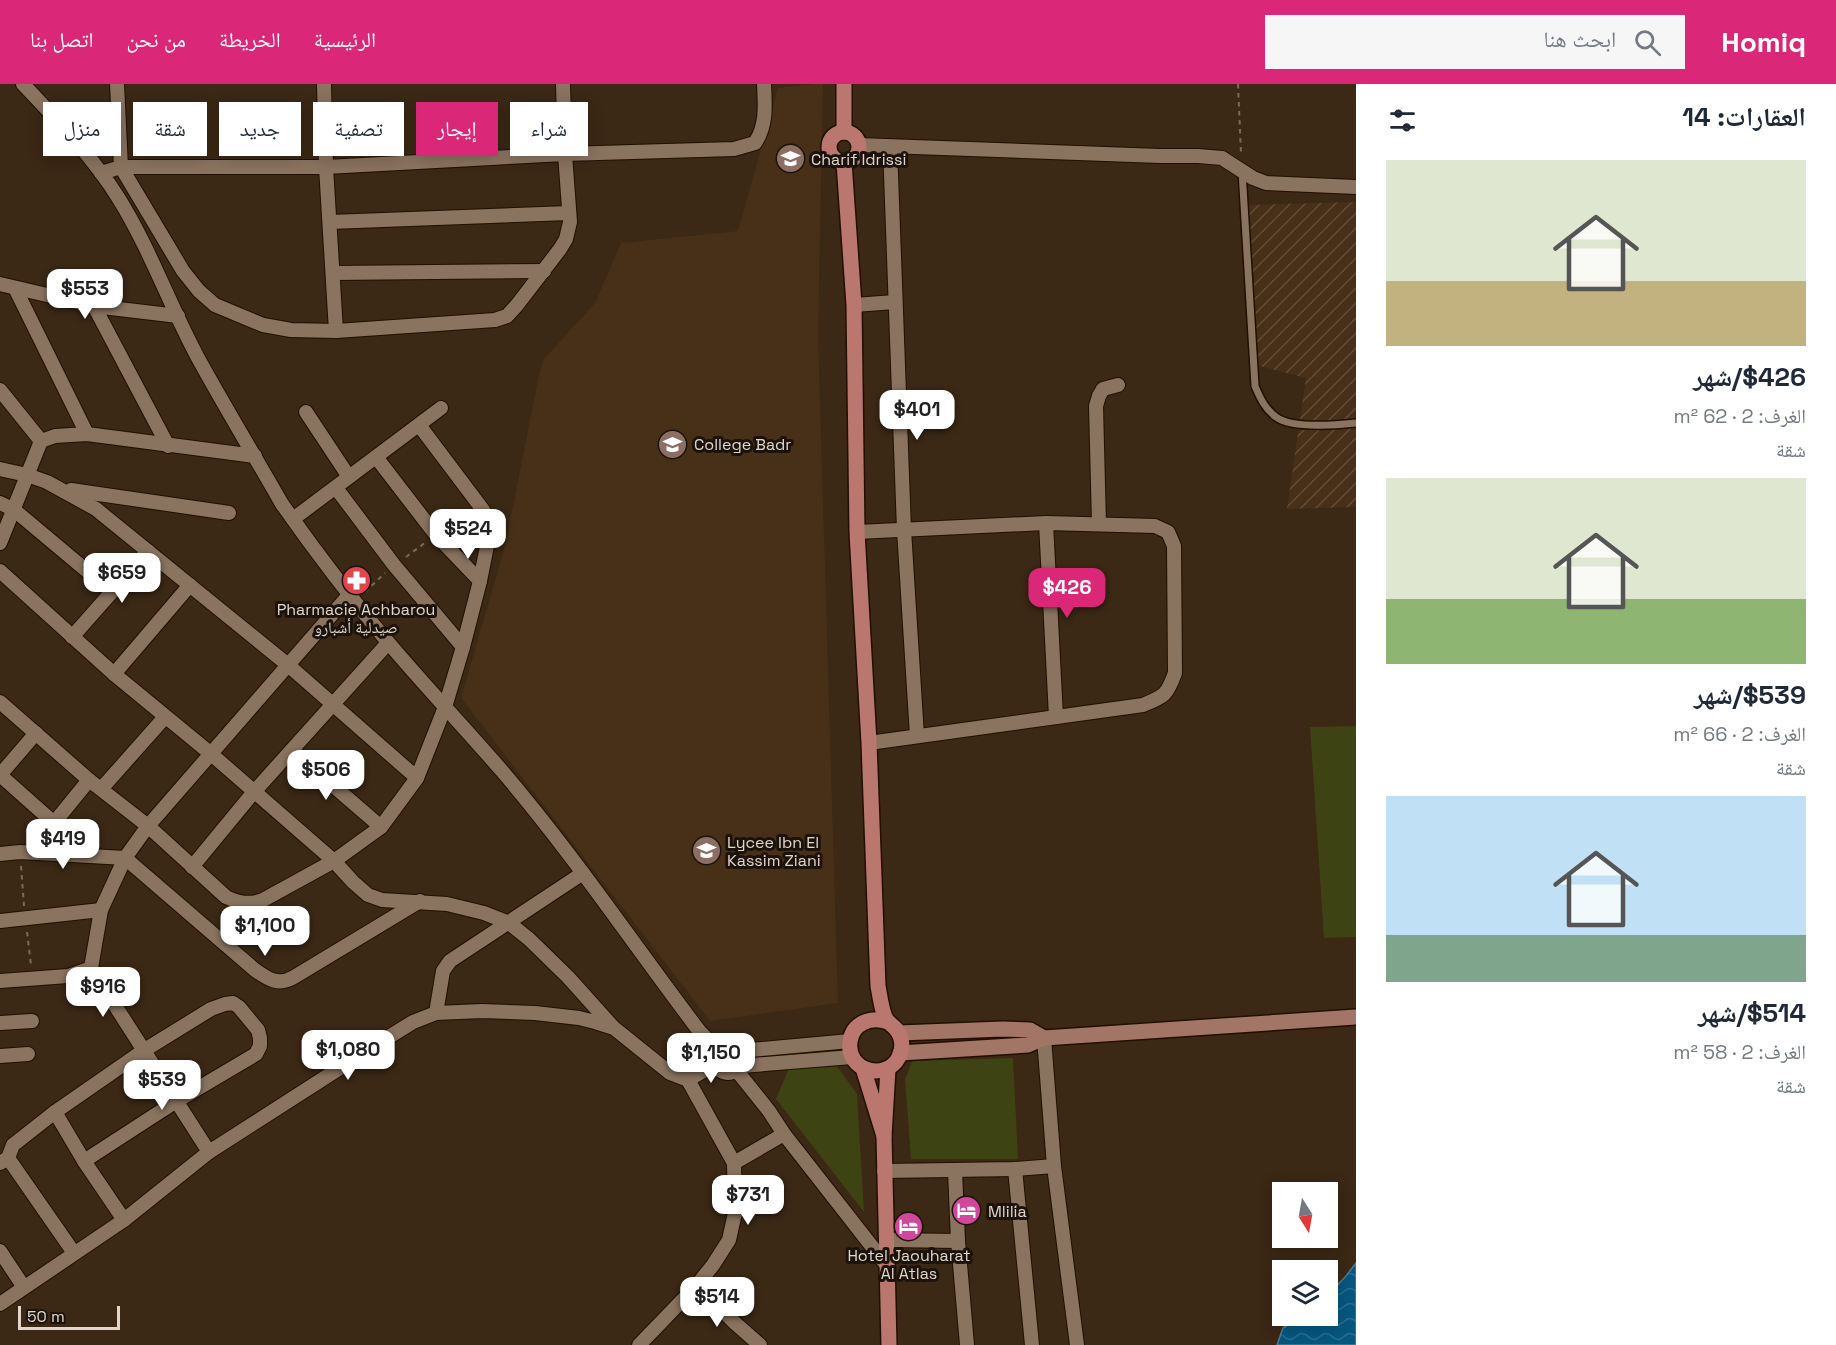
<!DOCTYPE html>
<html lang="ar">
<meta charset="utf-8">
<style>
:root{--surface:#fff;--page:#f6f6f7;--text:#1f2937;--muted:#747a83;--accent:#db2777}
body{margin:0;font-family:"Space Grotesk","Noto Naskh Arabic",sans-serif;background:var(--page);color:var(--text);direction:rtl;height:100vh;display:flex;flex-direction:column;font-size:22px;white-space:nowrap}
*{box-sizing:border-box;margin:0}
p{font-size:20px;color:var(--muted)}
.icon{flex:none;width:33px;height:33px;fill:none;stroke:currentColor;stroke-width:2;stroke-linecap:round;stroke-linejoin:round}
.map{position:relative;flex:1;overflow:hidden;direction:ltr}
.details{display:flex;flex-direction:column;background:var(--surface);width:480px}
.details>*{flex:none}
.guide{position:absolute;left:18px;top:18px;width:570px;height:54px;direction:rtl;display:flex;gap:12px}
.needle{width:39px;rotate:169deg}
.controls{position:absolute;left:1272px;top:1098px;display:grid;gap:12px}
.controls a{display:grid;place-items:center;width:66px;height:66px;border-radius:0px;background:var(--surface);box-shadow:0 3px 15px #0003;font-size:30px}
.scale{position:absolute;left:18px;bottom:15px;width:102px;box-sizing:border-box;padding-left:6px;border:3px solid #e2d5ca;border-top:0;font-size:16px;line-height:21px;white-space:nowrap;color:#e2d5ca;-webkit-text-stroke:4px #1b130b;paint-order:stroke}
.price{position:absolute;translate:-50% -51px;padding:0 14px;border-radius:12px;background:#fff;color:#222;font-size:20px;line-height:39px;filter:drop-shadow(0 2px 3px #0008)}
.price::after{content:'';position:absolute;left:50%;top:36px;width:18px;height:14px;margin-left:-9px;background:inherit;clip-path:polygon(0 0,100% 0,50% 100%)}
.price.on{background:var(--accent);color:#fff}
ul{padding:0;list-style:none}
li{display:grid;align-content:center;gap:12px;height:318px;padding:0 30px}
li span{display:grid;place-items:center;height:186px;border-radius:0px;color:#555}
li>.icon{margin-inline-start:auto}
span .icon{width:108px;height:108px;fill:#fffc;stroke-width:1}
li b{font-size:26px}
h2{display:flex;justify-content:space-between;align-items:center;height:72px;padding:0 30px;font-size:26px}
.pill{padding:0 21px;border-radius:0px;background:var(--surface);box-shadow:0 3px 15px #0003;font-size:21px;line-height:54px}
.pill.on{background:var(--accent);color:#fff}
header{display:flex;align-items:center;gap:36px;box-sizing:border-box;height:84px;padding:0 30px;background:var(--accent);color:#fff}
header strong{font-size:28px}
nav{display:flex;gap:33px;margin-inline-start:auto;font-size:21px}
.search{width:420px;height:54px;background:var(--page);display:flex;align-items:center;gap:15px;box-sizing:border-box;padding:0 21px;border-radius:0px;color:var(--muted);font-size:22px}
main{display:flex;flex:1;min-height:0}
.map>svg:first-child{display:block}
.built{fill:#482f17}
.industrial{fill:url(#industrial-furrows)}
.park{fill:#3e4313}
.water{fill:url(#water-waves);stroke:#487d95;stroke-width:1.5}
.lines{fill:none;stroke-linecap:round;stroke-linejoin:round}
.lane-casing{stroke:#211001;stroke-width:10}
.street-casing{stroke:#211001;stroke-width:16}
.secondary-casing{stroke:#211001;stroke-width:18}
.primary-casing{stroke:#211001;stroke-width:18}
.path{stroke:#7b6a5b;stroke-width:2;stroke-dasharray:4.5 4.5;stroke-linecap:butt}
.lane{stroke:#8a735f;stroke-width:7}
.street{stroke:#8a735f;stroke-width:14}
.secondary{stroke:#a27567;stroke-width:15}
.primary{stroke:#ba776f;stroke-width:15}
.labels{text-anchor:middle;dominant-baseline:central;stroke-width:6;stroke-linejoin:round;paint-order:stroke}
.poi-label{font-size:16px;fill:#e2d5ca;stroke:#1b130b;text-anchor:start}
</style>
<header>
<strong>Homiq</strong>
<div class="search"><svg class="icon" aria-label="search" viewBox="0 0 24 24"><circle cx="10" cy="10" r="6"/><path d="M15 15l6 6"/></svg>ابحث هنا</div>
<nav><a>الرئيسية</a><a>الخريطة</a><a>من نحن</a><a>اتصل بنا</a></nav>
</header>
<main>
<section class="details">
<h2>العقارات: 14<svg class="icon" aria-label="filters" viewBox="0 0 24 24"><path d="M4 7h16M4 17h16"/><circle cx="9" cy="7" r="2"/><circle cx="15" cy="17" r="2"/></svg></h2>
<ul>
<li><span style="background:linear-gradient(#dfe7d0 65%,#c2b280 0)"><svg class="icon" aria-label="home" viewBox="0 0 24 24"><path d="M3 11l9-7 9 7M6 9v11h12V9"/></svg></span><div><b>$426/شهر</b><p>الغرف: 2 · 62 m²</p><p>شقة</p></div></li>
<li><span style="background:linear-gradient(#dfe7d0 65%,#8fb573 0)"><svg class="icon" aria-label="home" viewBox="0 0 24 24"><path d="M3 11l9-7 9 7M6 9v11h12V9"/></svg></span><div><b>$539/شهر</b><p>الغرف: 2 · 66 m²</p><p>شقة</p></div></li>
<li><span style="background:linear-gradient(#bfe0f5 75%,#7fa58c 0)"><svg class="icon" aria-label="home" viewBox="0 0 24 24"><path d="M3 11l9-7 9 7M6 9v11h12V9"/></svg></span><div><b>$514/شهر</b><p>الغرف: 2 · 58 m²</p><p>شقة</p></div></li>
</ul>
</section>
<div class="map">
<svg width="1356" height="1261" viewBox="0 0 1356 1261">
<defs>
<pattern id="industrial-furrows" width="10" height="10" patternUnits="userSpaceOnUse" patternTransform="scale(1.5)"><rect width="10" height="10" fill="#482f17"/><path d="M-1 1l2-2M0 10L10 0M9 11l2-2" fill="none" stroke="#624c37"/></pattern>
<pattern id="water-waves" width="16" height="10" patternUnits="userSpaceOnUse" patternTransform="scale(1.5)"><rect width="16" height="10" fill="#06577e"/><path d="M0 5q4-4 8 0t8 0" fill="none" stroke="#2a6e8f"/></pattern>
</defs>
<rect width="100%" height="100%" fill="#3b2815"/>
<!-- built -->
<path class="built" d="M814 0H823L818 251 838 919 710 937 461 614 506 458 539 290 544 275 595 219 621 159 738 147 778 4Z"/>
<!-- industrial -->
<path class="industrial" d="M1356 118V423L1287 425 1306 294 1256 281 1246 121Z"/>
<!-- park -->
<g class="park">
<path d="M1356 642V853L1324 854 1310 643Z"/>
<path d="M1013 974 1018 1075H911L905 996 912 977Z"/>
<path d="M836 981 857 1010 864 1128 776 1015 789 984Z"/>
</g>
<!-- water -->
<path class="water" d="M1356 1179V1261H1277L1283 1244 1304 1232H1328V1211L1346 1192Z"/>
<g class="lines">
<defs>
<path id="lane" d="M1242 87 1255 302C1260 314 1265 325 1276 333 1292 345 1337 341 1356 339"/>
<g id="street">
<path d="M23 0C57 36 93 73 119 115 150 165 170 222 198 274 225 323 254 371 282 420 315 467 350 513 387 557 424 601 464 643 502 687 573 770 634 861 700 948L718 966"/>
<path d="M324 0 326 83 336 247"/>
<path d="M859 61 1160 72H1198L1222 74 1253 94 1266 99 1356 103"/>
<path d="M890 63 904 446 917 652"/>
<path d="M121 83 183 187 199 207 215 221 263 241 291 246 336 247 495 236 507 232 517 221 560 165 566 155 570 138 565 70 563 0"/>
<path d="M121 83H326L565 70 734 65 755 59C767 41 765 21 764 0"/>
<path d="M101 89 121 83 117 0"/>
<path d="M330 138 569 129"/>
<path d="M333 189 544 187"/>
<path d="M0 200 94 222 178 232"/>
<path d="M15 204 87 350"/>
<path d="M854 221 895 218"/>
<path d="M94 222 168 362"/>
<path d="M0 306 41 357 0 459"/>
<path d="M306 328 349 393"/>
<path d="M41 357 55 352 87 350 255 372"/>
<path d="M376 373 436 451 480 497"/>
<path d="M0 385 27 391 47 398 96 425 288 581 417 694"/>
<path d="M336 404 394 481 463 563"/>
<path d="M71 406 229 429"/>
<path d="M0 419 13 425 112 508"/>
<path d="M293 435 441 324"/>
<path d="M1046 439 1056 633"/>
<path d="M1099 440 1096 322 1099 312 1103 305 1118 301"/>
<path d="M857 448 1046 439 1155 442 1168 448 1174 462 1175 589C1167 611 1165 612 1143 621L869 659"/>
<path d="M0 487 114 590 210 669 334 777 353 798 368 811 382 816 447 820 484 829 509 839 529 855 568 893 612 942"/>
<path d="M72 553 148 467"/>
<path d="M114 590 190 501"/>
<path d="M0 618 89 696 148 742 226 813C239 819 250 821 263 816L334 777 381 743 417 694 445 623 463 563 480 497 489 452 487 434 483 426 419 341"/>
<path d="M292 666 381 743"/>
<path d="M0 691 54 739"/>
<path d="M0 691 36 649"/>
<path d="M102 704 165 633"/>
<path d="M33 768 54 739 89 696"/>
<path d="M0 770 20 768 125 774 255 886C269 896 279 902 294 893L420 817"/>
<path d="M192 783 253 709 388 559"/>
<path d="M0 837 101 826"/>
<path d="M91 884 209 1068"/>
<path d="M0 897 68 892 91 884 101 826 125 774 148 742 349 511"/>
<path d="M436 929 443 887 450 877 583 789"/>
<path d="M0 939 32 937"/>
<path d="M1044 954 1054 1082 1077 1261"/>
<circle cx="728" cy="975" r="14"/>
<path d="M740 967 850 957"/>
<path d="M0 972 28 970"/>
<path d="M741 982 852 973"/>
<path d="M737 987 769 1027 784 1050 888 1183"/>
<path d="M55 1028 84 1077 124 1136"/>
<path d="M8 1074 74 1169"/>
<path d="M0 1079 8 1074 13 1061 55 1028 143 967 211 925 225 920 233 919 239 923 258 946 260 954V962L256 970 175 1018 84 1077"/>
<path d="M734 1079 784 1050"/>
<path d="M1015 1085 1032 1261"/>
<path d="M884 1087 1015 1085 1054 1082"/>
<path d="M955 1087 958 1157 967 1261"/>
<path d="M887 1156 958 1157"/>
<path d="M0 1167 23 1202"/>
<path d="M697 1201 735 1239 760 1261"/>
<path d="M0 1220 124 1136 209 1068 371 964 413 938 436 929 482 927 535 929 579 934 595 938 614 944 670 989 688 996 715 980"/>
<path d="M639 1261 697 1201 713 1181 729 1156 735 1129 734 1079 688 996"/>
</g>
<g id="secondary">
<path d="M899 949 1003 945 1030 946 1044 954"/>
<path d="M900 969 1028 961 1044 954 1356 933"/>
</g>
<g id="primary">
<path d="M844 0V48"/>
<circle cx="844" cy="63" r="15"/>
<path d="M844 78 854 221 857 448 869 659 878 902C880 912 881 923 885 933 887 938 890 939 894 943 902 950 904 963 899 973 886 998 846 987 850 958 852 939 871 932 888 938"/>
<path d="M863 984 884 1052 888 985"/>
<path d="M884 1052 889 1261"/>
</g>
</defs>
<!-- lane casing -->
<use href="#lane" class="lane-casing"/>
<!-- street casing -->
<use href="#street" class="street-casing"/>
<!-- secondary casing -->
<use href="#secondary" class="secondary-casing"/>
<!-- primary casing -->
<use href="#primary" class="primary-casing"/>
<!-- path -->
<g class="path">
<path d="M1238 0 1241 69"/>
<path d="M406 473 426 458"/>
<path d="M365 508 385 489"/>
<path d="M21 782 24 822"/>
<path d="M27 848 31 881"/>
</g>
<!-- lane -->
<use href="#lane" class="lane"/>
<!-- street -->
<use href="#street" class="street"/>
<!-- secondary -->
<use href="#secondary" class="secondary"/>
<!-- primary -->
<use href="#primary" class="primary"/>
</g>
<!-- icons -->
<defs>
<symbol id="school-disc" viewBox="-11 -11 22 22"><circle r="9.5" fill="#8d6e63" stroke="#1b130b"/><path d="M0-5L7-2L0 1L-7-2ZM-4 1L0 2.5L4 1V4Q0 6-4 4Z" fill="#fff"/></symbol>
<symbol id="university-disc" viewBox="-11 -11 22 22"><circle r="9.5" fill="#8d6e63" stroke="#1b130b"/><path d="M0-5L7-2L0 1L-7-2ZM-4 1L0 2.5L4 1V4Q0 6-4 4Z" fill="#fff"/></symbol>
<symbol id="pharmacy-disc" viewBox="-11 -11 22 22"><circle r="9.5" fill="#e0444e" stroke="#1b130b"/><path d="M-2-6h4v4h4v4h-4v4h-4v-4h-4v-4h4Z" fill="#fff"/></symbol>
<symbol id="hotel-disc" viewBox="-11 -11 22 22"><circle r="9.5" fill="#d1479c" stroke="#1b130b"/><path d="M-6-4.5h1.5V1H6V5H4.5V3h-9V5H-6ZM-4 0a1.8 1.8 0 1 1 3.6 0ZM.5 0V-2.5h3Q6-2.5 6 0Z" fill="#fff"/></symbol>
</defs>
<g fill-rule="evenodd">
<use href="#school-disc" x="774" y="58" width="33" height="33"/>
<use href="#university-disc" x="656" y="344" width="33" height="33"/>
<use href="#pharmacy-disc" x="340" y="480" width="33" height="33"/>
<use href="#university-disc" x="690" y="750" width="33" height="33"/>
<use href="#hotel-disc" x="950" y="1110" width="33" height="33"/>
<use href="#hotel-disc" x="892" y="1126" width="33" height="33"/>
</g>
<g class="labels">
<!-- poi labels -->
<g class="poi-label">
<text x="811" y="75">Charif Idrissi</text>
<text x="694" y="360">College Badr</text>
<text x="356" y="525" text-anchor="middle">Pharmacie Achbarou<tspan x="356" dy="18">صيدلية أشبارو</tspan></text>
<text x="727" y="758">Lycee Ibn El<tspan x="727" dy="18">Kassim Ziani</tspan></text>
<text x="988" y="1127">Mlilia</text>
<text x="909" y="1171" text-anchor="middle">Hotel Jaouharat<tspan x="909" dy="18">Al Atlas</tspan></text>
</g>
</g>
</svg>
<div class="controls">
<a><svg class="needle" viewBox="-14 -14 28 28"><path d="M0-13l5 13h-10z" fill="#e53935"/><path d="M0 13l5-13h-10z" fill="#747a83"/></svg></a>
<a><svg class="icon" aria-label="layers" viewBox="0 0 24 24"><path d="M12 4l9 5-9 5-9-5zM3 14l9 5 9-5"/></svg></a>
</div>
<div class="scale">50 m</div>
<b class="price" style="left:85px;top:236px">$553</b>
<b class="price" style="left:917px;top:357px">$401</b>
<b class="price" style="left:468px;top:476px">$524</b>
<b class="price" style="left:122px;top:520px">$659</b>
<b class="price on" style="left:1067px;top:535px">$426</b>
<b class="price" style="left:326px;top:717px">$506</b>
<b class="price" style="left:63px;top:786px">$419</b>
<b class="price" style="left:265px;top:873px">$1,100</b>
<b class="price" style="left:103px;top:934px">$916</b>
<b class="price" style="left:348px;top:997px">$1,080</b>
<b class="price" style="left:711px;top:1000px">$1,150</b>
<b class="price" style="left:162px;top:1027px">$539</b>
<b class="price" style="left:748px;top:1142px">$731</b>
<b class="price" style="left:717px;top:1244px">$514</b>
<div class="guide">
<a class="pill">شراء</a>
<a class="pill on">إيجار</a>
<a class="pill">تصفية</a>
<a class="pill">جديد</a>
<a class="pill">شقة</a>
<a class="pill">منزل</a>
</div>
</div>
</main>
